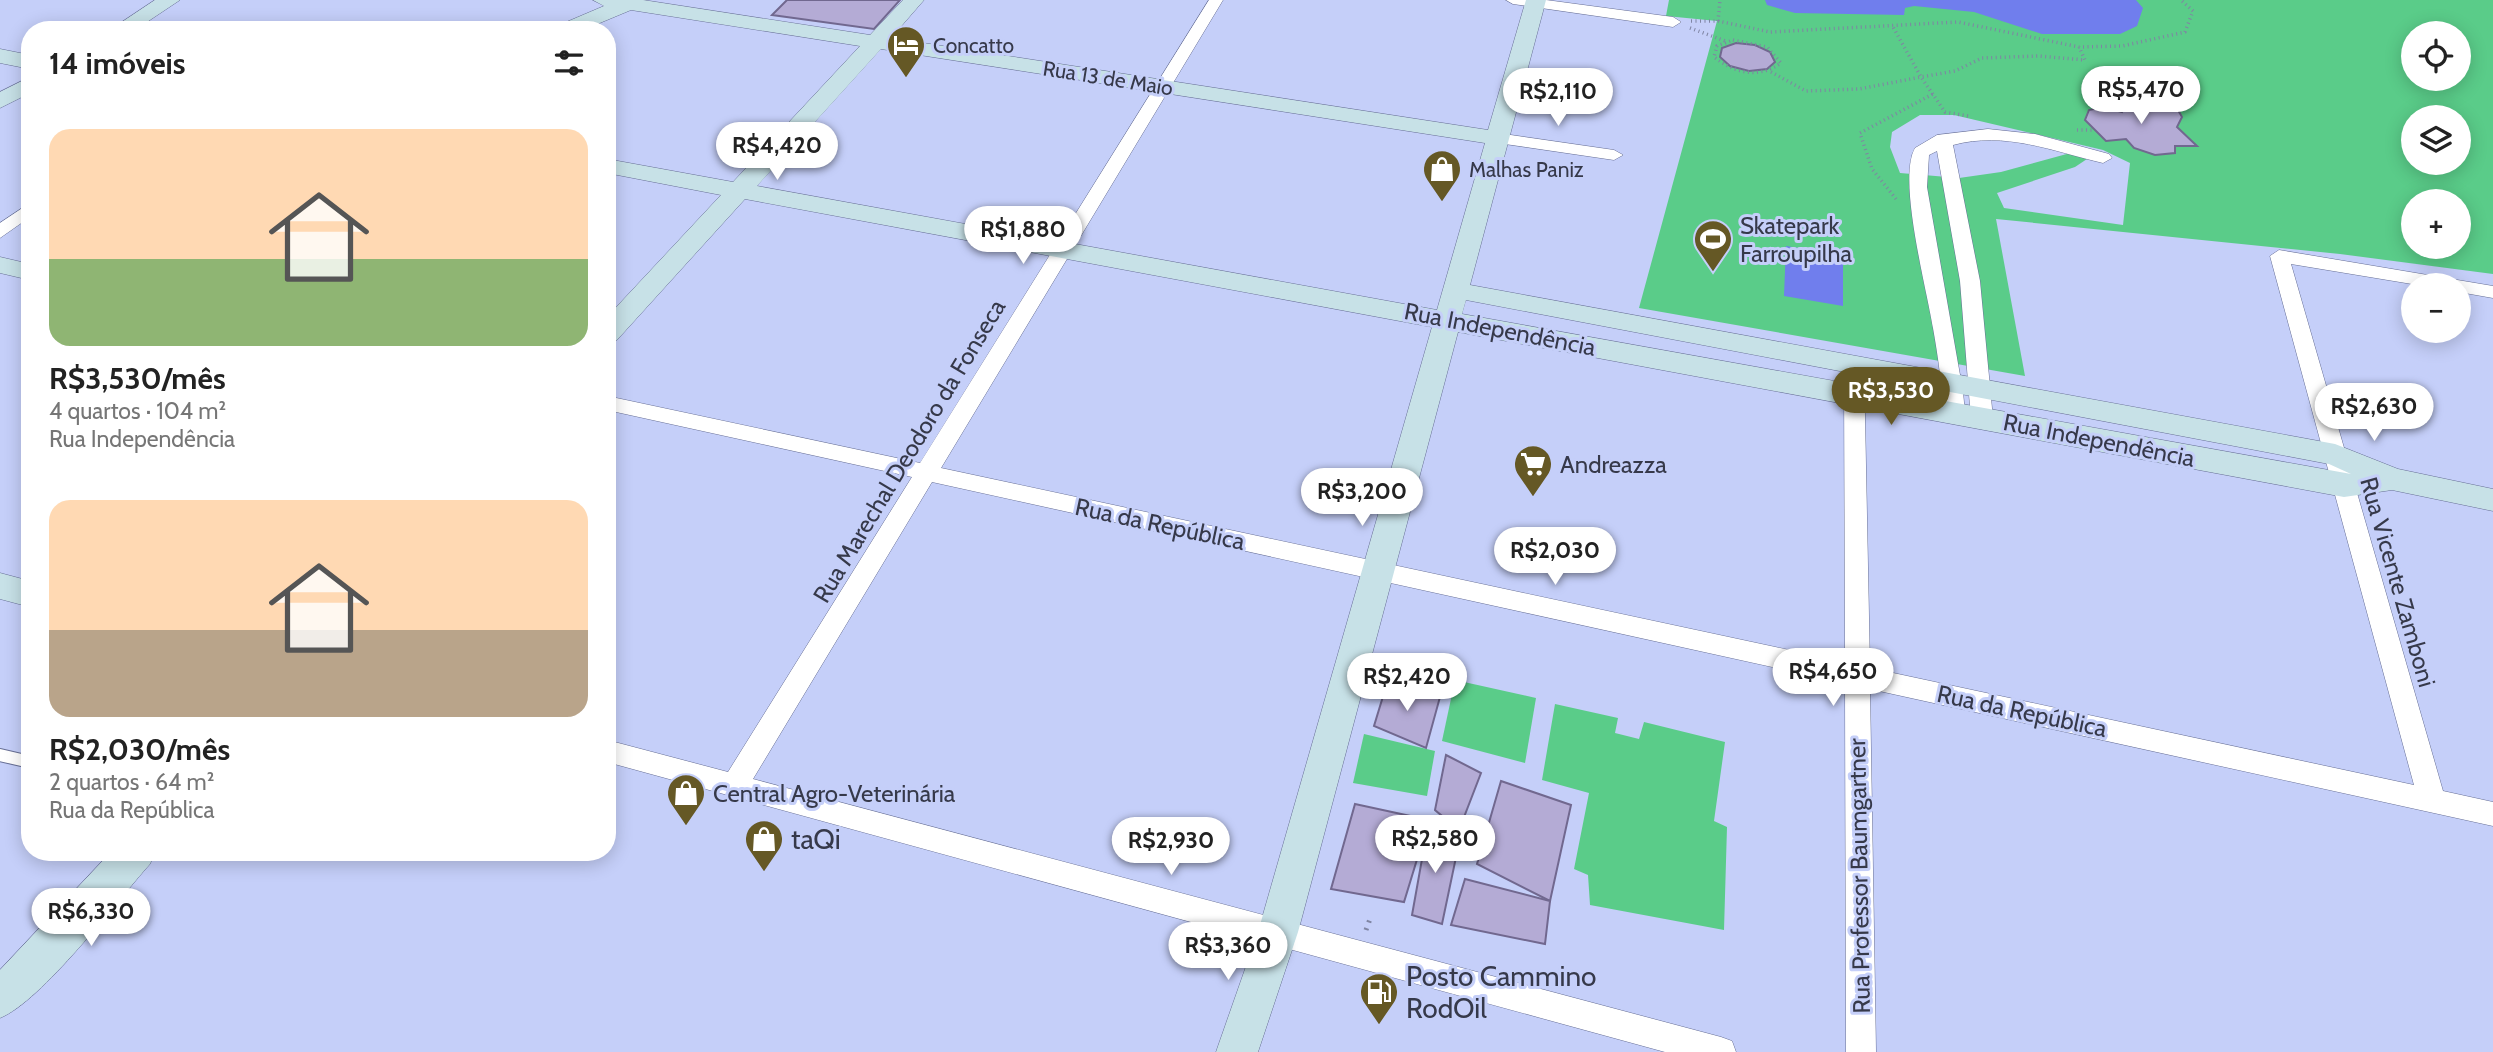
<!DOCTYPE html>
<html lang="pt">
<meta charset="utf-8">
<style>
:root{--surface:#fff;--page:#f6f6f6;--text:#222;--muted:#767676;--accent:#655825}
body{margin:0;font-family:Cabin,sans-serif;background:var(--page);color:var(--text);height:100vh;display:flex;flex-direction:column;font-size:26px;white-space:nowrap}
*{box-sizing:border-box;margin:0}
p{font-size:23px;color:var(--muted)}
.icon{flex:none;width:38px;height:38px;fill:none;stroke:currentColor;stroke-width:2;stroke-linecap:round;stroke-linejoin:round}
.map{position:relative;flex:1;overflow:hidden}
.sheet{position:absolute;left:21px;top:21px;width:595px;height:840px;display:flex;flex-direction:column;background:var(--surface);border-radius:28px;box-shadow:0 4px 18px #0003}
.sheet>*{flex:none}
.buttons{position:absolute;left:2401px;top:21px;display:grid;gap:14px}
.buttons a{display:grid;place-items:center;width:70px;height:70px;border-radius:50%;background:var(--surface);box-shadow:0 4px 18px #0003;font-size:35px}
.price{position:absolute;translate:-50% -60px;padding:0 16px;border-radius:24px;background:#fff;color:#222;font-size:23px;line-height:46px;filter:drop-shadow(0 2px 4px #0008)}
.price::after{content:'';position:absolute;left:50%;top:42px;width:21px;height:16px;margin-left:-10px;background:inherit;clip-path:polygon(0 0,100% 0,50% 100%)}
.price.active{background:var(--accent);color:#fff}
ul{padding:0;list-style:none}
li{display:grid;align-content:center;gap:14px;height:371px;padding:0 28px}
li span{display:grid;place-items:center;height:217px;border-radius:21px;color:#555}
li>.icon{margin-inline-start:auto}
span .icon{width:126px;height:126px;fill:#fffc;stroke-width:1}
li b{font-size:30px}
h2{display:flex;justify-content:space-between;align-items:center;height:84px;padding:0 28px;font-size:30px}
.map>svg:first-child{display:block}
.green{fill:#5acc89;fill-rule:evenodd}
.water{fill:#707eed}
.building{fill:#b4abd5;stroke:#71688f;stroke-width:2}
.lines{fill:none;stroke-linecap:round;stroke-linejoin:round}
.lane-casing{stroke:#676f95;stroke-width:14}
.street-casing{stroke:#676f95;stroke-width:1}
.secondary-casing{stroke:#676f95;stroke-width:1}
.path-far1{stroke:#7f85a3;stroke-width:3.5;stroke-dasharray:1 3.5;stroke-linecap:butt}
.path{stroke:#7f85a3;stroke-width:5;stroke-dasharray:2 6;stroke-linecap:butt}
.lane{stroke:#fff;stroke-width:12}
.street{fill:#fff;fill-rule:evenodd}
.secondary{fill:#c7e1e7;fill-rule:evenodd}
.labels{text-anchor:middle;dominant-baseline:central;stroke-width:6;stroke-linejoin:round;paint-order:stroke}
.far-poi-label{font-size:21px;fill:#36394a;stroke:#c5cff9;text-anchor:start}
.far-street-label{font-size:21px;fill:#36394a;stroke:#c5cff9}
.poi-label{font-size:24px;fill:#36394a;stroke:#c5cff9;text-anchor:start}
.street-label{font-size:24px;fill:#36394a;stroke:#c5cff9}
.near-poi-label{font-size:28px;fill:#36394a;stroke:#c5cff9;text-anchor:start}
</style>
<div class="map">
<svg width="2493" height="1052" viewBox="0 0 2493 1052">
<rect width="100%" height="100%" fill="#c5cff9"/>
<!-- green -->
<g class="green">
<path d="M1669 0H2493V274L2340 254 1996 219 2025 376 1639 308 1717 21 1666 16ZM2413 33H2459V79H2413ZM1920 115H1954L2103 150 2130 163 2123 225 2004 208 1997 193 2075 167 2087 159 2074 152 2001 172 1959 178 1900 173 1890 147 1892 132ZM2413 117H2459V163H2413ZM2413 201H2459V247H2413Z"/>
<path d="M1455 680 1536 698 1525 763 1442 741Z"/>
<path d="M1555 704 1618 718 1615 733 1639 739 1644 722 1725 742 1714 821 1727 827 1724 930 1590 905 1588 875 1574 869 1589 793 1542 780Z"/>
<path d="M1364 734 1435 751 1427 796 1353 783Z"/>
</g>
<!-- water -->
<g class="water">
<path d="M1765 0H2136L2143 8 2137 26 2120 34H2042L1974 12 1914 6 1905 8 1904 15 1795 13 1767 5Z"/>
<path d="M1786 246 1843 255V306L1784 296Z"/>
</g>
<!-- building -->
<g class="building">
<path d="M787 0H900L874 29 772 15Z"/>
<path d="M1736 43 1755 45 1770 52 1775 62 1767 69 1749 71 1730 66 1720 57 1722 48Z"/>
<path d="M2133 96 2178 110 2182 117 2177 127 2197 146H2175V153L2155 155 2134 148 2126 139 2106 141 2085 120 2089 110 2104 107 2122 112Z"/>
<path d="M1388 680 1440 697 1426 748 1374 726Z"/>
<path d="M1446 755 1481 773 1459 830 1435 810Z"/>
<path d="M1501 781 1571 805 1550 901 1477 864Z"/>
<path d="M1355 804 1429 820 1404 902 1331 889Z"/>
<path d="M1429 820 1459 843 1442 924 1412 915Z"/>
<path d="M1465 879 1550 901 1545 944 1451 925Z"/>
</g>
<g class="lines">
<defs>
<path id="lane" d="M0 755 30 762"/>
<g id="street">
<path d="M1209 0H1223L941 468 1845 662 1844 365 1854 358 1864 365 1870 668 2414 785 2270 256 2279 250 2493 286V298L2459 292V285H2418L2291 264 2443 791 2493 802V826L1870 689 1876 1052H1846L1845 683 932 482 753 779 1721 1037 1732 1041 1736 1052H1665L607 762V740L728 772 912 477 607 410V396L920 463Z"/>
<path d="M1506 0H1546L1673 17 1681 22 1673 27 1513 4Z"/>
<path d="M1988 129 2035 134 2109 154 2112 158 2103 163C2052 151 2005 131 1953 145L1980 281 1993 419 1989 424H1975L1971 419 1960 281 1937 151 1929 155 1927 187 1963 392 1965 413 1961 418H1947L1943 413C1942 384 1938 356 1933 328 1927 290 1897 179 1915 148L1937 135Z"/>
<path d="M1497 133 1614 150 1623 155 1614 160 1491 142 1489 138Z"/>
<path d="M30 203V217L0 238V223Z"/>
</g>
<g id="secondary">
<path d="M155 0H180L135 30H110Z"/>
<path d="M593 0H643L870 35 903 0H924L891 38 1488 130 1526 0H1546L1470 285 2335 444 2398 469 2493 489V511L2392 490 2344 497 1458 332 1298 932 1258 1052H1216L1258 932 1432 327 745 199 617 340 607 343V317L721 195 607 173V159L733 182 860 46 631 10 583 30H554L557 26 604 6ZM881 49 1485 143 1437 310 757 186ZM1466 300 2329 464 2351 474 1462 314Z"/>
<path d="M0 49 30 55V69L0 63Z"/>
<path d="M30 77V93L0 108V92Z"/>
<path d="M0 257 30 264V280L0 273Z"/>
<path d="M0 573 30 581V607L0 599Z"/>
<path d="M111 852H155L150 864C116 902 42 1001 0 1018V970Z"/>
</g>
</defs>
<!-- lane casing -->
<use href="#lane" class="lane-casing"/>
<!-- street casing -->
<use href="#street" class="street-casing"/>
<!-- secondary casing -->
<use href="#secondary" class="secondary-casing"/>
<!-- path-far1 -->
<g class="path-far1">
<path d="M1691 21H1718L1770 32 1958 22 2079 47 2122 46 2185 32 2193 11 2181 0"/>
<path d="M1718 21 1720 0"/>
<path d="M1690 28 1728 42"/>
<path d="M1733 40 1767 47 1781 63C1758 79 1735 73 1714 57L1717 46Z"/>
<path d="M1771 72 1806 91 1859 89 1921 77 1893 27"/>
<path d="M1968 116 1945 112 1921 77 1955 71 1982 58 2038 56 2085 60 2079 47"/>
<path d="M2077 130H2095"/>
<path d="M1896 199 1872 169 1860 133 1933 94"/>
</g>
<!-- path -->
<path class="path" d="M1366 930 1370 919"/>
<!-- lane -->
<use href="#lane" class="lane"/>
<!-- street -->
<use href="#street" class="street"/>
<!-- secondary -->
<use href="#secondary" class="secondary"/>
</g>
<!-- icons -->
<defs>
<symbol id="hotel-pin" viewBox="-11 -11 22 30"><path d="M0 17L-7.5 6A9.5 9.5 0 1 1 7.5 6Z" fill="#655825" stroke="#c5cff9"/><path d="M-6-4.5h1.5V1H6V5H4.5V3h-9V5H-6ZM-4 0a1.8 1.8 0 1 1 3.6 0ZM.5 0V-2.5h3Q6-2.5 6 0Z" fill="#fff"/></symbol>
<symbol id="shop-pin" viewBox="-11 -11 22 30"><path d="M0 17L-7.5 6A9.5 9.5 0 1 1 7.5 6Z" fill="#655825" stroke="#c5cff9"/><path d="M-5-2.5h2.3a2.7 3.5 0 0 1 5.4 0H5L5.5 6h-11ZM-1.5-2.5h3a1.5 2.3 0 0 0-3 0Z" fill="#fff"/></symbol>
<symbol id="stadium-pin" viewBox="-11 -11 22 30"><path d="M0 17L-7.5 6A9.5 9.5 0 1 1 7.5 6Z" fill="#655825" stroke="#c5cff9"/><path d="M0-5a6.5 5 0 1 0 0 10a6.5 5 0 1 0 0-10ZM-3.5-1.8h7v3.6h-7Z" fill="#fff"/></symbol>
<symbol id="supermarket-pin" viewBox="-11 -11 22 30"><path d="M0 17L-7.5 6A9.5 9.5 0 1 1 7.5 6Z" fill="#655825" stroke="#c5cff9"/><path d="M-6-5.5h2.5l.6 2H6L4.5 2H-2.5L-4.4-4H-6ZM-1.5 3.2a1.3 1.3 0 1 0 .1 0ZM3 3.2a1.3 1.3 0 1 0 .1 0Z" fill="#fff"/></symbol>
<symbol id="fuel-pin" viewBox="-11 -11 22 30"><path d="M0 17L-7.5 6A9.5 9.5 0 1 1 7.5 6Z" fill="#655825" stroke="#c5cff9"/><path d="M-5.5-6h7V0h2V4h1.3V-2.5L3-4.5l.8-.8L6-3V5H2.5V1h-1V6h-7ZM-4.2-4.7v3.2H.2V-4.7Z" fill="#fff"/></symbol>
</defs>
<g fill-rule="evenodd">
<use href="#hotel-pin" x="884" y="23" width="44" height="60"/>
<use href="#shop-pin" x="1420" y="147" width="44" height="60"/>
<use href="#stadium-pin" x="1691" y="217" width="44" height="60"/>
<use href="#supermarket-pin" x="1511" y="442" width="44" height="60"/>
<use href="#shop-pin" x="664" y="771" width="44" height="60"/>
<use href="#shop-pin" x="742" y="817" width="44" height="60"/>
<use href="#fuel-pin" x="1357" y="970" width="44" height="60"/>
</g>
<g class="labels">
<!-- far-poi labels -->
<g class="far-poi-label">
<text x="933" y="45">Concatto</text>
<text x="1469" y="169">Malhas Paniz</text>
</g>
<!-- far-street labels -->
<g class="far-street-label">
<text transform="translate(1108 78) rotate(9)">Rua 13 de Maio</text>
</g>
<!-- poi labels -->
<g class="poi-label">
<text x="1740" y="225">Skatepark<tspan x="1740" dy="28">Farroupilha</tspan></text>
<text x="1560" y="464">Andreazza</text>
<text x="713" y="793">Central Agro-Veterinária</text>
</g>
<!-- street labels -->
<g class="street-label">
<text transform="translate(1500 329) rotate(11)">Rua Independência</text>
<text transform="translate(2099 440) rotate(11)">Rua Independência</text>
<text transform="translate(909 451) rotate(-59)">Rua Marechal Deodoro da Fonseca</text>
<text transform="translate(1160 524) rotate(12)">Rua da República</text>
<text transform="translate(2398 582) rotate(74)">Rua Vicente Zamboni</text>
<text transform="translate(2022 711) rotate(12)">Rua da República</text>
<text transform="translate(1859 876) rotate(-91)">Rua Professor Baumgartner</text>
</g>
<!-- near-poi labels -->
<g class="near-poi-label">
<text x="791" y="839">taQi</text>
<text x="1406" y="976">Posto Cammino<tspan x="1406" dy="32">RodOil</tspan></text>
</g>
</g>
</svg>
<div class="buttons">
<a><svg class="icon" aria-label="locate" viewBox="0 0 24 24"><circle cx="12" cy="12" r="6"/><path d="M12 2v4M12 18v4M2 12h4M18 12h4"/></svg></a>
<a><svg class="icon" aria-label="layers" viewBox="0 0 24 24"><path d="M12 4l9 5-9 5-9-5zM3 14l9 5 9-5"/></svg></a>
<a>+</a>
<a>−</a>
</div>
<b class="price" style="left:2141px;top:126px">R$5,470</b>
<b class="price" style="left:1558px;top:128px">R$2,110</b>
<b class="price" style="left:777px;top:182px">R$4,420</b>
<b class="price" style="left:1023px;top:266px">R$1,880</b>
<b class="price active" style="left:1891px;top:427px">R$3,530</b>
<b class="price" style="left:2374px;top:443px">R$2,630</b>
<b class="price" style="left:1362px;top:528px">R$3,200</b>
<b class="price" style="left:1555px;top:587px">R$2,030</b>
<b class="price" style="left:1833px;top:708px">R$4,650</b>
<b class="price" style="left:1407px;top:713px">R$2,420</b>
<b class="price" style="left:1435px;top:875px">R$2,580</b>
<b class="price" style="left:1171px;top:877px">R$2,930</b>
<b class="price" style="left:91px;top:948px">R$6,330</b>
<b class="price" style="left:1228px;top:982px">R$3,360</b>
<section class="sheet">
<h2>14 imóveis<svg class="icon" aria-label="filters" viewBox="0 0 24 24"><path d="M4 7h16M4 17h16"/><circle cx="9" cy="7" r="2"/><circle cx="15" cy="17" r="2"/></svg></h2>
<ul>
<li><span style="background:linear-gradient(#ffd9b3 60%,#8fb573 0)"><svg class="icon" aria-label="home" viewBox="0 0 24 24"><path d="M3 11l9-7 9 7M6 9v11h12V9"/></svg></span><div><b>R$3,530/mês</b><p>4 quartos · 104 m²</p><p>Rua Independência</p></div></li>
<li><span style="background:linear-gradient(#ffd9b3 60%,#b9a48a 0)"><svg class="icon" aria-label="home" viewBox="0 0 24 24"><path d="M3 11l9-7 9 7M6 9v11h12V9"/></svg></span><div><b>R$2,030/mês</b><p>2 quartos · 64 m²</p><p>Rua da República</p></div></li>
</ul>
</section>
</div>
